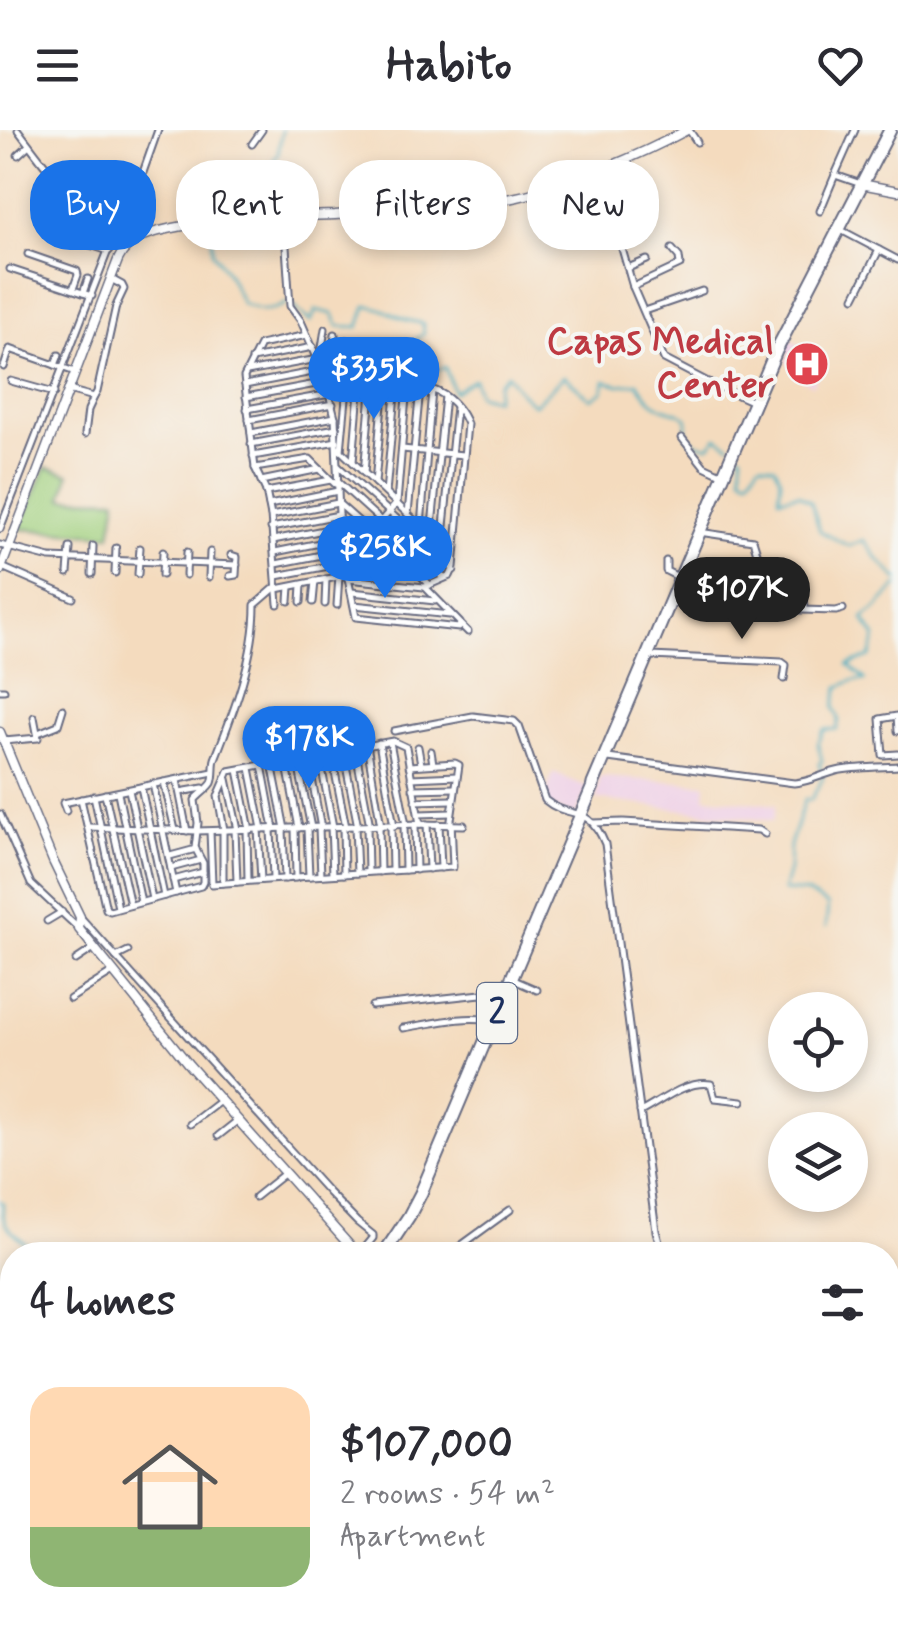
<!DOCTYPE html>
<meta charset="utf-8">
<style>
:root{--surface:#fff;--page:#f2f2f3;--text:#2b2b33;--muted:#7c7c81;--line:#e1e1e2;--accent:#1a73e8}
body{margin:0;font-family:Mynerve,sans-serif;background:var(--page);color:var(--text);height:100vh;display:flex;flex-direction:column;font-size:38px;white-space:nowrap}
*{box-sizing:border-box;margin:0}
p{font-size:32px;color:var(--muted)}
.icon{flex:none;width:55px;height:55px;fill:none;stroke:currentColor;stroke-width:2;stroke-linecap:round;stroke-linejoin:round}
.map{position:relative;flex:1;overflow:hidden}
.drawer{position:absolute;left:0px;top:1112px;width:900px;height:392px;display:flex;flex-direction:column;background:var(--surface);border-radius:40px 40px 0 0;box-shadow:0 5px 15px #0003}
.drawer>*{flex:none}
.hud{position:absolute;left:30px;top:30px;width:840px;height:90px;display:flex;gap:20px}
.tools{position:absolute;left:768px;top:862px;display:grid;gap:20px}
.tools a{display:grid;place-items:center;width:100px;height:100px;border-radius:50%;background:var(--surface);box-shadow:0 5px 15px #0003;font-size:50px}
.price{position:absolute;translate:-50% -85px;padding:0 22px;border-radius:35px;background:var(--accent);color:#fff;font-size:32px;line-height:65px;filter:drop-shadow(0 2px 5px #0008)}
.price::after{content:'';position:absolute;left:50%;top:60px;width:30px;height:22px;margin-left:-15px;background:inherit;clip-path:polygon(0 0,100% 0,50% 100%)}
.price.selected{background:#222;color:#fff}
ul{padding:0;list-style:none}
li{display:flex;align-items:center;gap:30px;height:250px;padding:0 30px}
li+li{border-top:2px solid var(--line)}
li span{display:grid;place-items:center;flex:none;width:280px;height:200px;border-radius:30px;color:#555}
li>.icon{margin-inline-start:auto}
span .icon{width:120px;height:120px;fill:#fffc;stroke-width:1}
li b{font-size:42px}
h2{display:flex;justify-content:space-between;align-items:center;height:120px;padding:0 30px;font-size:42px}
.tag{padding:0 35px;border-radius:40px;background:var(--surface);box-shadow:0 5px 15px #0003;font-size:35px;line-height:90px}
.tag.selected{background:var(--accent);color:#fff}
header{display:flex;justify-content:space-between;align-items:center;height:130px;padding:0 30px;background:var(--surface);font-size:45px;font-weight:700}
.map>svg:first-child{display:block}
.built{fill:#efd0e6}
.industrial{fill:#cdbed2}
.green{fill:#a2d07e;stroke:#5e806e;stroke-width:2.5}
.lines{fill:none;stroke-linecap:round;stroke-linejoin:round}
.stream{stroke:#40acbf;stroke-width:2.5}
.minor-casing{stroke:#676b80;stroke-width:9}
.tertiary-casing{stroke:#676b80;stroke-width:11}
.trunk-casing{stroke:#676b80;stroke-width:15}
.minor{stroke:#fff;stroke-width:5}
.tertiary{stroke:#fff;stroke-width:8}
.trunk{stroke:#fff;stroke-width:11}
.labels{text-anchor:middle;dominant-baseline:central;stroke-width:8;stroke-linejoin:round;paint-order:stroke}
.shield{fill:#f6f6f2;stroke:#5d6b8a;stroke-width:2.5}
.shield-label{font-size:35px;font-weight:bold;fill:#1b2f5e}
.health-label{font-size:38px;font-weight:bold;fill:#be3a42;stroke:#f6f6f2;text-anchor:end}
</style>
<header><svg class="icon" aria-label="menu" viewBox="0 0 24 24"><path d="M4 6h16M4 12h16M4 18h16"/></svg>Habito<svg class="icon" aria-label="heart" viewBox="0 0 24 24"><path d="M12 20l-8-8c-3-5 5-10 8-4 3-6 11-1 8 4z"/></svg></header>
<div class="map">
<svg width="898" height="1503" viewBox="0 0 898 1503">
<rect width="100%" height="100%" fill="#f6f6f2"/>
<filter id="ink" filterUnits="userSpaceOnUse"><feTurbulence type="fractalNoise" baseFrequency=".01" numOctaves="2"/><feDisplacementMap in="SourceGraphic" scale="20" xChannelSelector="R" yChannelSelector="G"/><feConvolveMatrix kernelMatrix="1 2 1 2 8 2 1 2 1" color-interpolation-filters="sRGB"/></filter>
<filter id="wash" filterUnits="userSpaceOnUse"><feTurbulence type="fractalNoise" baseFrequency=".0048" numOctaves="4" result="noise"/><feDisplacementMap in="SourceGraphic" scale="40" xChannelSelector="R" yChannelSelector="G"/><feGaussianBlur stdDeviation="2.25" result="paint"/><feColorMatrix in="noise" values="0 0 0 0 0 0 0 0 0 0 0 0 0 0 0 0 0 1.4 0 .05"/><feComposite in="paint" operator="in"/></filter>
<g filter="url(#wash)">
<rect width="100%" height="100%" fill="#f4dbbe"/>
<!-- built -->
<g class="built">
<path d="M787 208 826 230 812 255 792 244 796 237 785 231 790 223 782 218Z"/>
<path d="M553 643 588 657 576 686 543 674Z"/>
<path d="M600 647 706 654 705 667 776 675 773 691 596 669Z"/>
</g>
<!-- industrial -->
<path class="industrial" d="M40 1493H153L154 1503H42Z"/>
<!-- green -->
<path class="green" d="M46 337 69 344 63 368 117 369 111 405 19 399Z"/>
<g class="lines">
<!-- stream -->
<g class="stream">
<path d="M210 85 202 61 211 40 238 46 269 39 278 24 282 0"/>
<path d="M211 93 213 123 228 144 242 173C260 182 270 183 287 173"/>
<path d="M293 177 311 192 316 180 333 184 338 196 359 197 366 176C381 176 392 185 407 190 412 191 418 192 423 194L424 204 417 208 414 246 420 250 445 237 454 262 474 249 478 265 495 269 498 253 507 244 519 261 534 275 564 246 591 269 603 261 605 251 619 255 638 253C644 263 652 273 663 278 673 282 678 280 687 288V306L698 314 709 316 717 307 730 315"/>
<path d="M740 323 742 325V346L749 349 760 333 775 336 781 349 779 368 798 364 811 372 820 401 849 416 864 410 876 427 898 450"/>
<path d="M826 797 828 775 807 763 783 761 789 740 790 715 805 669 811 670 823 648 819 634 822 631 818 614 824 600 837 599 839 589 834 577 839 557 852 551 866 550 848 535 870 527 876 507 863 489 875 480 898 455"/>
<path d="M0 1071 3 1073C0 1102 15 1099 30 1119L29 1125"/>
<path d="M459 1492 463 1503"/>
</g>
</g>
</g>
<g filter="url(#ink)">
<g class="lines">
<defs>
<g id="minor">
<path d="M18 0C53 46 69 75 131 83"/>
<path d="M689 0 697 12"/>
<path d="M252 14 262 0"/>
<path d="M18 25 29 15"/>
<path d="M627 30 637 52 640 54 648 52"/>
<path d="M614 36 616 50 626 65"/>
<path d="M835 45 855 0"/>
<path d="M540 61 545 83"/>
<path d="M534 63 541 97"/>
<path d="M820 81 835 45 861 54"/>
<path d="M612 84 633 157 664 229 706 251 751 271"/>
<path d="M284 87 290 176 301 191 324 244 335 287 340 409 356 487 459 498 460 493 425 457 450 446 454 437 467 294C463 283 453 270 442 264 420 251 352 248 324 244"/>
<path d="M839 99 898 130"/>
<path d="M65 115 81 112 109 121"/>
<path d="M126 116 134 68 158 0"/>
<path d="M28 124 77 141 78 145 73 159"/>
<path d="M628 138 647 130"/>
<path d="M10 139 92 166"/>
<path d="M633 157 680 135 679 127 672 119"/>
<path d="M83 163 88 149"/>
<path d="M855 167 879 120"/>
<path d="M644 181 702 161"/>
<path d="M252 229 313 217"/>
<path d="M320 230 325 199"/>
<path d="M55 235 59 225"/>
<path d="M4 237 10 219 75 242"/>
<path d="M247 242 318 229"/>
<path d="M331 245 335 204"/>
<path d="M343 246 347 210"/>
<path d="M354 248 358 214"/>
<path d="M366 249 371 217"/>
<path d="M11 251 54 263"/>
<path d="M379 251 382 222"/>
<path d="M390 252 393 226"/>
<path d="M402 254 405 230"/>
<path d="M245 255 323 240"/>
<path d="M68 260 94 267 97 262 116 176 124 159 122 155 111 149"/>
<path d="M246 267 327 252"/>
<path d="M247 279 330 264"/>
<path d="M249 290 333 274"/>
<path d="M251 303 335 287"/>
<path d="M85 304 88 280 94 267"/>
<path d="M682 308 704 336 721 344"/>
<path d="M251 314 336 298"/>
<path d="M337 317 454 428"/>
<path d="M402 319 463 325"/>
<path d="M341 321 348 247"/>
<path d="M253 326 337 311"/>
<path d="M353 332 360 249"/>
<path d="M338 336 454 440"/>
<path d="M255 338 310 329 335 354H338"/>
<path d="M364 343 372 251"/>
<path d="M261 351 320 339"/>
<path d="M338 352 443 447"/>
<path d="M375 353 384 252"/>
<path d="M266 362 331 350"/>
<path d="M386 363 396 253"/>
<path d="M269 375 338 361"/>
<path d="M408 384 420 258"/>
<path d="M271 386 338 373 398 426 394 428 343 424"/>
<path d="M339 389 379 425"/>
<path d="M421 396 432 260"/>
<path d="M271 398 339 385"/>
<path d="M0 399 123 82"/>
<path d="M371 402 397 373 407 255"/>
<path d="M699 402 753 410 758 426"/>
<path d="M431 406 445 266"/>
<path d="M273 410 339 397"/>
<path d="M0 415 50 428 237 435"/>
<path d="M442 416 456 277"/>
<path d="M275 422 340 409"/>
<path d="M666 431V441L680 448"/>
<path d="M276 434 342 421"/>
<path d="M345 436 414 442 399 427"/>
<path d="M2 437 73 468"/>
<path d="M415 440 430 455"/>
<path d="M68 443 70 418"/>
<path d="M115 443 116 418"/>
<path d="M92 444 93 416"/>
<path d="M138 444 140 418"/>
<path d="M162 445 163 422"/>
<path d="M186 445 187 422"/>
<path d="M230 446 236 445 237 427 231 425"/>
<path d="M277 446 344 433"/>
<path d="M209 447 210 422"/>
<path d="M348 449 424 457"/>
<path d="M790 453 793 479"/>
<path d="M803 453 805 479"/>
<path d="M277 459 347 445"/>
<path d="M352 462 435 471"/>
<path d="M289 471 290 457"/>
<path d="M301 472 302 455"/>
<path d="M313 472 315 451"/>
<path d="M673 473 696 477 836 481 843 479"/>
<path d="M278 474 271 386 266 361 255 338 244 247 260 215 307 205"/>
<path d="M325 474 326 449"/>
<path d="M337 475 339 446"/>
<path d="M354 475 450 485"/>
<path d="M461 495 468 502"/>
<path d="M651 526 782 532 786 535 784 549"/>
<path d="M0 560H4"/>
<path d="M394 601 473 586 514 591 519 596 545 670C570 691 588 672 605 714L656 1101 660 1116 665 1121 705 1125"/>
<path d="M898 601 897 586 880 589 883 625 898 624"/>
<path d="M38 603 58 595 63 579"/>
<path d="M4 611 38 608 34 587"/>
<path d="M390 612 406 695"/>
<path d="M379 613 394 696"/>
<path d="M367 615 381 696"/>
<path d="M355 617 370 696"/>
<path d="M418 617 421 634"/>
<path d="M343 620 358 697"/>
<path d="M431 621 433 634"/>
<path d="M331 622 346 697"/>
<path d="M319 624 333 697"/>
<path d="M308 627 321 698"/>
<path d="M297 628 311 698"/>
<path d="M608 628 794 653C811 652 824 643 841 640 859 637 879 637 898 636"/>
<path d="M286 630 299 698"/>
<path d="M262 635 274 699"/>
<path d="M250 638 262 699"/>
<path d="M238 640 250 700"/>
<path d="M411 648 457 646"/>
<path d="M227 649 238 700"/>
<path d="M177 650 187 701"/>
<path d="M164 652 175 700"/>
<path d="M153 654 176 763"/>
<path d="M141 657 164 766"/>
<path d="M413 659 455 658"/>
<path d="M129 660 152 769"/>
<path d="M180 662 203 658"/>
<path d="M118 663 141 772"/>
<path d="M105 664 130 775"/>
<path d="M94 666 118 778"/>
<path d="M81 669 106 779 110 781 201 756 203 752V733L195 718 198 693 195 670C199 665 208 659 212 653 215 646 213 636 215 629 234 581 255 527 255 475L277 456"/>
<path d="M415 671 452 670"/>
<path d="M66 681 63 673 213 642"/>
<path d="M0 684 31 754 77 797"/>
<path d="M419 684 451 683"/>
<path d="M593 693 623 692 759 700 765 704"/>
<path d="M415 694 416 740"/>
<path d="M427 694 429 739"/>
<path d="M439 694 441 738"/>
<path d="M404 695 405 740"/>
<path d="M367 696 368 742"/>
<path d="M379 696 380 742"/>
<path d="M391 696 392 741"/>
<path d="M88 697 197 701 420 694 464 695"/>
<path d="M331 697 333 744"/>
<path d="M343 697 344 744"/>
<path d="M355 697 357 743"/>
<path d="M319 698 321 745"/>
<path d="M258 699 261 750"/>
<path d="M271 699 273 749"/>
<path d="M283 699 285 749"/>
<path d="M285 699 272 633 393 611 406 617 420 694"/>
<path d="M307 699 309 746"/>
<path d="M224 700 218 666 229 641 272 633"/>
<path d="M235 700 237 752"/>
<path d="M247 700 248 751"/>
<path d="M210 701 212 753"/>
<path d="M223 701V753"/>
<path d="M170 726 196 719"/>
<path d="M171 738 201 730"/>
<path d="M296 747 453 737 451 690 459 635 455 633 409 636"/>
<path d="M173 750 203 742"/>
<path d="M212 754 296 748 295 698"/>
<path d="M82 789 329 1063 357 1092 373 1105V1108L359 1125"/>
<path d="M47 791 62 782"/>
<path d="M116 827 128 821"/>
<path d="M76 830 94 818"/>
<path d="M514 850 537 860"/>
<path d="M70 869 113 842"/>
<path d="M372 876 481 864 498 873"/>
<path d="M403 898C432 894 461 885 491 890"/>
<path d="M640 982C662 971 685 950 711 954L715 968 742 971"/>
<path d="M190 994 220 971"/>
<path d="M218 1006 237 991"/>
<path d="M255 1067 284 1044"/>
<path d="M390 1117 401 1125"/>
<path d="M448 1125 510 1080"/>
<path d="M0 1403 12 1396"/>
<path d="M0 1477 12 1465"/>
<path d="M826 1492 833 1503"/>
<path d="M592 1496V1503"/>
<path d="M560 1503 562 1497H571L583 1492"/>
<path d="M609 1503 622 1496"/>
</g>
<g id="tertiary">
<path d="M861 54 898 61"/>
<path d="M0 441 118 130C132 100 169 100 198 93 242 83 290 87 335 85 395 81 457 80 517 67 568 56 641 25 687 0"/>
<path d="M0 602 53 731 80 787 79 799 189 935 358 1125"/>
<path d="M596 1492 601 1503"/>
</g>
<g id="trunk">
<path d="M593 654 776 221 890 0"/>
<path d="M383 1125 409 1086 421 1063 593 656"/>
<path d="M0 1494 12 1482"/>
</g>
</defs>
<!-- minor casing -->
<use href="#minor" class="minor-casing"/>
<!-- tertiary casing -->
<use href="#tertiary" class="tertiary-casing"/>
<!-- trunk casing -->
<use href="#trunk" class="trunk-casing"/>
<!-- minor -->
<use href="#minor" class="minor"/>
<!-- tertiary -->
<use href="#tertiary" class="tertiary"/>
<!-- trunk -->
<use href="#trunk" class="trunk"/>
</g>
</g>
<!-- icons -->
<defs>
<symbol id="hospital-disc" viewBox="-11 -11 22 22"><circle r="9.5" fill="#e0444e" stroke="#f6f6f2"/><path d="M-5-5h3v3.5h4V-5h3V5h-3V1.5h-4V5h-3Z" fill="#fff"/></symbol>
</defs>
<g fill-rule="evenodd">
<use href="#hospital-disc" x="782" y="209" width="50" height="50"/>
</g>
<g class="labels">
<!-- shield labels -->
<rect class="shield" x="477" y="853" width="40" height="60" rx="8"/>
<g class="shield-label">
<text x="497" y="883">2</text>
</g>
<!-- health labels -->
<g class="health-label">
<text x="774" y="212">Capas Medical<tspan x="774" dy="44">Center</tspan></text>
</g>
</g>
</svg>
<div class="tools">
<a><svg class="icon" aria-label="locate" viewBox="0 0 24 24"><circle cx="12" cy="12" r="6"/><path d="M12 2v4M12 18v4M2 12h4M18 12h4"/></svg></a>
<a><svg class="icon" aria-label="layers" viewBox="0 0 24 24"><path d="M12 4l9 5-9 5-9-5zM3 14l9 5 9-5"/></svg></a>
</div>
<b class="price" style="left:374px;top:292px">$335K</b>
<b class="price" style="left:385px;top:471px">$258K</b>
<b class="price selected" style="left:742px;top:512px">$107K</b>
<b class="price" style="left:309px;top:661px">$178K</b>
<div class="hud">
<a class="tag selected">Buy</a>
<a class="tag">Rent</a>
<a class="tag">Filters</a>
<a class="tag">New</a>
</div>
<section class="drawer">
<h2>4 homes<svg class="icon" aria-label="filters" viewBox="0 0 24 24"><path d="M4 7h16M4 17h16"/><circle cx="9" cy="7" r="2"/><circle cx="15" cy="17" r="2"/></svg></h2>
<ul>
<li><span style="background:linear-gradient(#ffd9b3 70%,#8fb573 0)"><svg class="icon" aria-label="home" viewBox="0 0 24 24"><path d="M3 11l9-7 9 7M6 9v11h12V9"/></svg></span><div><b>$107,000</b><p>2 rooms · 54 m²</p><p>Apartment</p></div></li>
</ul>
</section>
</div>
